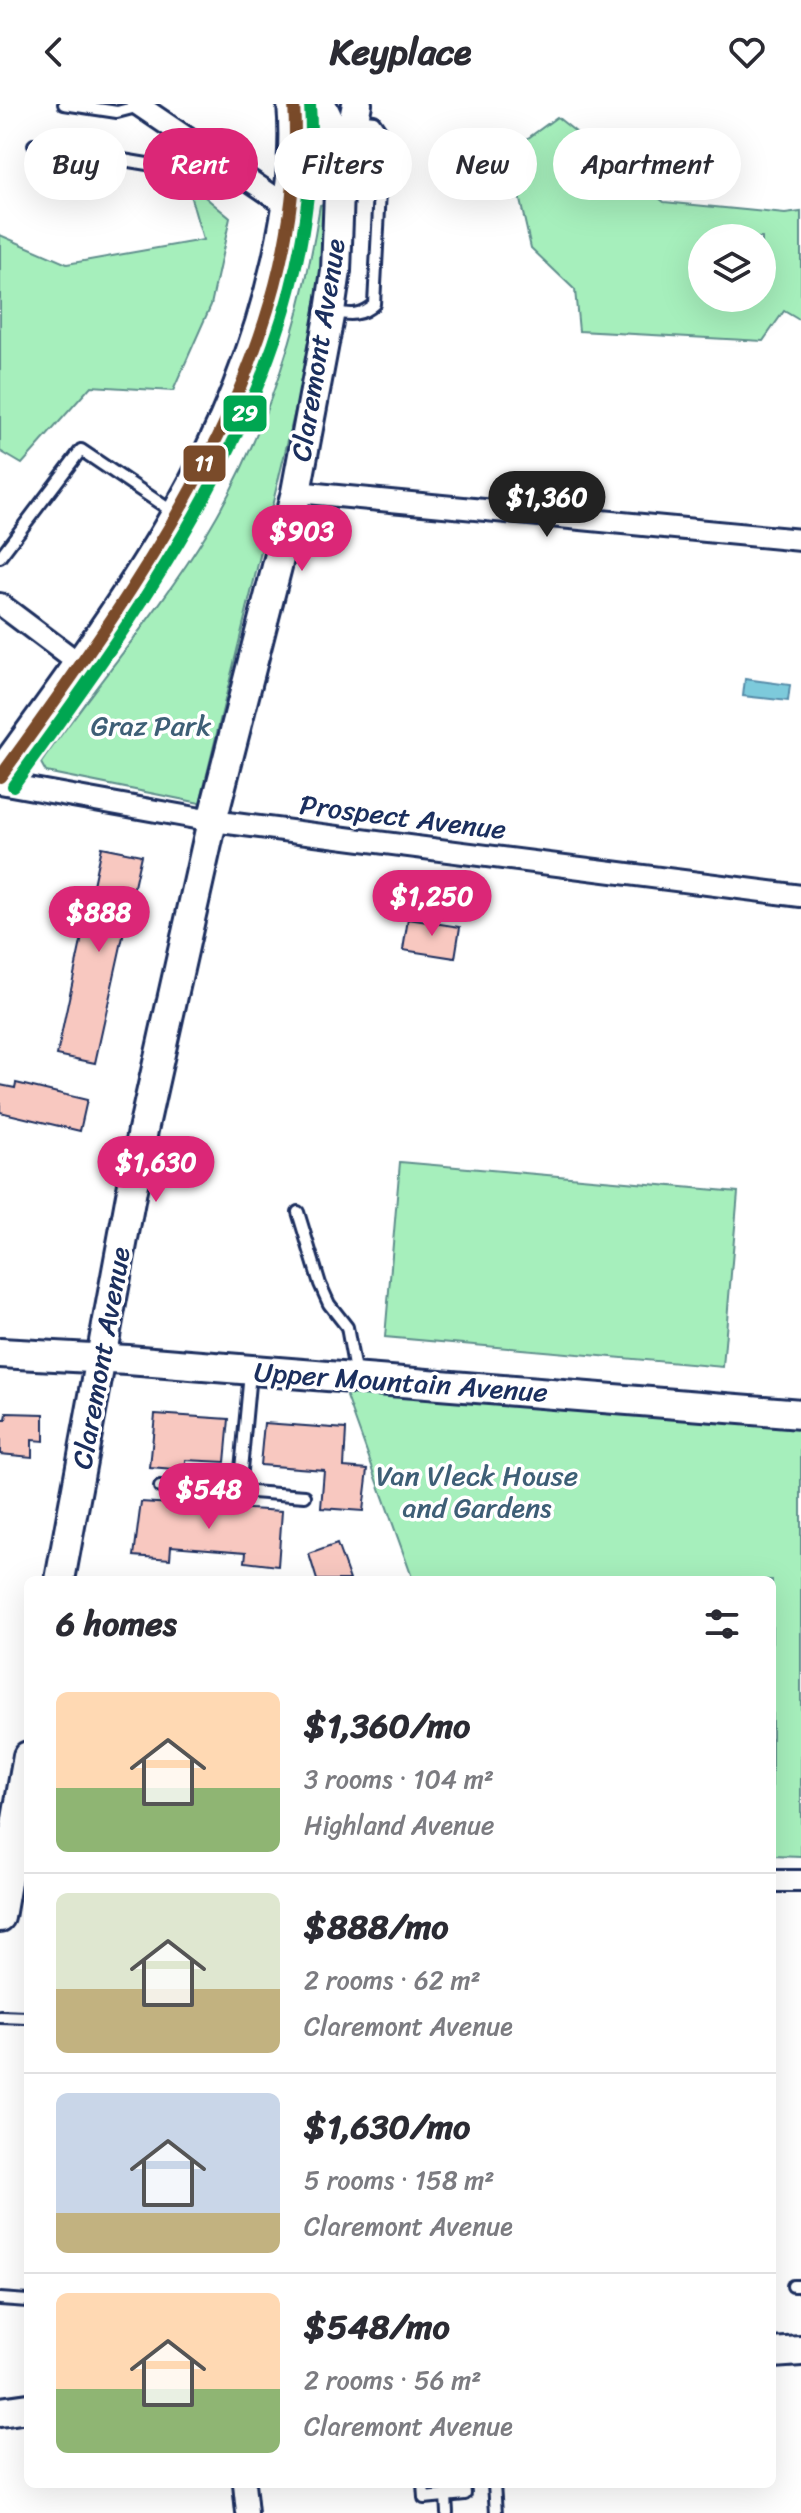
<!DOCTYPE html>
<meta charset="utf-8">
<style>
:root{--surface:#fff;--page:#f2f2f3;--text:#2b2b33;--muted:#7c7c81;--line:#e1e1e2;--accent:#db2777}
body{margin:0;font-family:Sriracha,sans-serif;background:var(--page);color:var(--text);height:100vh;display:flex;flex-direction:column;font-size:30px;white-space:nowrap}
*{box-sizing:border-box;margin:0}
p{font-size:26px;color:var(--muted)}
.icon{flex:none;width:44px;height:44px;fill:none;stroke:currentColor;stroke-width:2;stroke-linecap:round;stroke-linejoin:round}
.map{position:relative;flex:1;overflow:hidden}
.side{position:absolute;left:24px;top:1472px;width:752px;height:912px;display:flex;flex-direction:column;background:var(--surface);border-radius:12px;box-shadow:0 8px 32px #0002}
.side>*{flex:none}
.banner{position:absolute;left:24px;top:24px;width:754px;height:72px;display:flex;gap:16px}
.buttons{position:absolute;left:688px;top:120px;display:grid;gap:16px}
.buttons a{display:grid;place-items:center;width:88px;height:88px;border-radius:50%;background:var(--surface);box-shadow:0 8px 32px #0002;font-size:40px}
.price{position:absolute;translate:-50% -68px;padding:0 18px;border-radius:28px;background:var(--accent);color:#fff;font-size:26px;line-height:52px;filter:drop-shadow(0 2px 4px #0008)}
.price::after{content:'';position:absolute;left:50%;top:48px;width:24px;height:18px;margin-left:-12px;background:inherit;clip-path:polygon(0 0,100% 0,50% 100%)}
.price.active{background:#222;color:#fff}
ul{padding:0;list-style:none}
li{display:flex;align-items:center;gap:24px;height:200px;padding:0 32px}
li+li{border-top:2px solid var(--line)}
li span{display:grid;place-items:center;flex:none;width:224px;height:160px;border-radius:12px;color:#555}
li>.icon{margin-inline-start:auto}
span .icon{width:96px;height:96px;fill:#fffc;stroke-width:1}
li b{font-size:34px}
h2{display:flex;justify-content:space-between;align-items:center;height:96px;padding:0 32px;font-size:34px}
.chip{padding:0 28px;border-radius:36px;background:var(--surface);box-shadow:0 8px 32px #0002;font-size:28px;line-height:72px}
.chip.active{background:var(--accent);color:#fff}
header{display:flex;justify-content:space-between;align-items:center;height:104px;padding:0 32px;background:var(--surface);font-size:36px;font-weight:800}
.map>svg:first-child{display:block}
.green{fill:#a6efbc;stroke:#608f8d;stroke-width:2;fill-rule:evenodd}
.water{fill:#7dcadb;stroke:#568ca9;stroke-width:2}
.building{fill:#f8c8c0;stroke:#1b2f5e;stroke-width:2}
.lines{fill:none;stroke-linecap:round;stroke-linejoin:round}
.lane-casing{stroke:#1b2f5e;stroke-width:16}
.street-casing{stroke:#1b2f5e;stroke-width:26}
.secondary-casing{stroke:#1b2f5e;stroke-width:34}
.primary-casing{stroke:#1b2f5e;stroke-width:38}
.lane{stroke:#fff;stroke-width:10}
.street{stroke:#fff;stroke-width:20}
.secondary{stroke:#fff;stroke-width:28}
.primary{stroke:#fff;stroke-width:32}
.bus-1-casing{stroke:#fff;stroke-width:18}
.bus-2-casing{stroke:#fff;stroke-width:18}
.bus-1{stroke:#7a4b2a;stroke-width:12}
.bus-2{stroke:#00a651;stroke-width:12}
.labels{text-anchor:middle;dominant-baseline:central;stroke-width:7;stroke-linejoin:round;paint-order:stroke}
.street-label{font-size:28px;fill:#1b2f5e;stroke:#fff}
.park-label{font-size:28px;fill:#3e5f76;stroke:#fff}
.line-badge{stroke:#fff;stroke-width:3}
.badge-label{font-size:22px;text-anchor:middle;font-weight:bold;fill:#fff}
</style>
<header><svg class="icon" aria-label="back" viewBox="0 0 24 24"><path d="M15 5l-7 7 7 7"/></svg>Keyplace<svg class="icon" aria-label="heart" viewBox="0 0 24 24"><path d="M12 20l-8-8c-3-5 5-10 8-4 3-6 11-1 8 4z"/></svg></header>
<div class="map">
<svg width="801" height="2409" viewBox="0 0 801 2409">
<rect width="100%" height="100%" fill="#fff"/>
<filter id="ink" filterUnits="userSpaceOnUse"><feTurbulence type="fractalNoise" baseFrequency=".0125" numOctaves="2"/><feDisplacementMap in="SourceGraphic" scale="16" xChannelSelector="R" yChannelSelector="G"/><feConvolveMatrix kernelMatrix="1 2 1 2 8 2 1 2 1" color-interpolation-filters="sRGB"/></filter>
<g filter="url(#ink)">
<!-- green -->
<g class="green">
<path d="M557 13 664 98 785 110 801 108V217L784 207 763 237 579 227 575 186 531 144 509 48ZM762 134V194H702V134Z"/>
<path d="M186 77 230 114 211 201 173 287 91 282 22 360 0 347V131L67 160 203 136Z"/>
<path d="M327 99 329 167 200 699 46 668 41 659C95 581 159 508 208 427 267 329 303 213 320 101Z"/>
<path d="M400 1058 738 1088 723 1263 385 1233Z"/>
<path d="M345 1287 801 1325V1753L772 1752V1476H413Z"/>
</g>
<!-- water -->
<path class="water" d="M745 575 790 581 788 597 743 592Z"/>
<!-- building -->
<g class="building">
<path d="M101 743 141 751 95 959 57 951Z"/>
<path d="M408 815 460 823 455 854 403 846Z"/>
<path d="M16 979 87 996 80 1027 0 1008V981L15 984Z"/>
<path d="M7 1309 44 1310V1337L32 1336V1353L0 1350V1316H6Z"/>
<path d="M155 1310 229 1315 225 1358 186 1356V1367L150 1364Z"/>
<path d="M264 1319 346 1325 344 1363 368 1365 363 1407 321 1404 324 1366 260 1361Z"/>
<path d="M141 1398 282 1407 278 1462 245 1458 246 1448 171 1442 170 1455 134 1452Z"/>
<path d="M337 1440 350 1476H317L309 1450Z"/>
</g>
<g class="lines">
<defs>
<g id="lane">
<path d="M64 0 117 8 140 2"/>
<path d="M34 41 153 61 175 26"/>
<path d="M334 208C350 211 361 212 374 200L383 30 374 17 356 15"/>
<path d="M0 453 81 346 173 408"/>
<path d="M298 1108 320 1180 329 1200 347 1223 356 1273"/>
<path d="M250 1269 239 1387 305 1392"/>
<path d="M160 1383 239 1387"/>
<path d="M0 1913 28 1914"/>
<path d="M793 2182H801"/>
<path d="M0 2195 28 2197"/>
<path d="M423 2380 424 2394 465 2390 464 2380"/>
<path d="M494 2380 496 2409"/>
<path d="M446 2392 447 2409"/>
</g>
<g id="street">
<path d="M137 0 289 103"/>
<path d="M296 388 801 436"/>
<path d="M0 500 81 561"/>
<path d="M0 679 212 717 801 792"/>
<path d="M0 1764H28"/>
<path d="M772 1777H801"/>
<path d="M244 2380 247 2409"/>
</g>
<g id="secondary">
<path d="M321 0 331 21 336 63"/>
<path d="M0 1249 128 1256 801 1310"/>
<path d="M60 1476 143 1026 212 717 296 388 330 207 336 167 339 88 357 0"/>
<path d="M0 1813 28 1652"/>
<path d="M772 2249 801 2247"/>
<path d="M0 2308 28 2304"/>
</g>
<path id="primary" d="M0 673C120 507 233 361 279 156 290 104 299 53 294 0"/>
</defs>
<!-- lane casing -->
<use href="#lane" class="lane-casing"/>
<!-- street casing -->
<use href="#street" class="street-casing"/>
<!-- secondary casing -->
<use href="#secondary" class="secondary-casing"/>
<!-- primary casing -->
<use href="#primary" class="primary-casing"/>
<!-- lane -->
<use href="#lane" class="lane"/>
<!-- street -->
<use href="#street" class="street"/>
<!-- secondary -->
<use href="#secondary" class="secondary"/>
<!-- primary -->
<use href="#primary" class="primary"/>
<defs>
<path id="bus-1" d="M0 673C139 481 310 250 294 0"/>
<path id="bus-2" d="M13 682C154 488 326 253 310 0"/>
</defs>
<!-- bus-1 casing -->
<use href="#bus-1" class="bus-1-casing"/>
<!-- bus-2 casing -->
<use href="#bus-2" class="bus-2-casing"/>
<!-- bus-1 -->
<use href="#bus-1" class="bus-1"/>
<!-- bus-2 -->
<use href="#bus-2" class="bus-2"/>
</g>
</g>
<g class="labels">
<!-- street labels -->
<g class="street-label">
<text transform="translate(318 246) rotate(-81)">Claremont Avenue</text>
<text transform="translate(403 713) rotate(7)">Prospect Avenue</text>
<text transform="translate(101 1254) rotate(-80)">Claremont Avenue</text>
<text transform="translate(401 1278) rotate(4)">Upper Mountain Avenue</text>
</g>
<!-- park labels -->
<g class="park-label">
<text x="151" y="621">Graz Park</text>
<text x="477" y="1371">Van Vleck House<tspan x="477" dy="32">and Gardens</tspan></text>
</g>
</g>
<g class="line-badge">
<rect x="222" y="290" width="46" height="39" rx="8" fill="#00a651"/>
<rect x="182" y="340" width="45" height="39" rx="8" fill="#7a4b2a"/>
</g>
<g class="badge-label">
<text x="245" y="317">29</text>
<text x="204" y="367">11</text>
</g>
</svg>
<div class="buttons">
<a><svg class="icon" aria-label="layers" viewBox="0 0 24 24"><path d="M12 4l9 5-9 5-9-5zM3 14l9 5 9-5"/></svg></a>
</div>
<b class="price active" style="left:547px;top:435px">$1,360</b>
<b class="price" style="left:302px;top:469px">$903</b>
<b class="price" style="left:432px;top:834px">$1,250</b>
<b class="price" style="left:99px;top:850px">$888</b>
<b class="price" style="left:156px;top:1100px">$1,630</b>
<b class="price" style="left:209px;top:1427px">$548</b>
<div class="banner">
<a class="chip">Buy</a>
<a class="chip active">Rent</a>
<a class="chip">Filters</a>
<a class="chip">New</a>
<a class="chip">Apartment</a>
</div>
<section class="side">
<h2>6 homes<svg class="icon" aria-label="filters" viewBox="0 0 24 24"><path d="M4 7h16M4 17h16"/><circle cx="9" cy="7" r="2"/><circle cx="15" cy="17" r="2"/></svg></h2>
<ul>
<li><span style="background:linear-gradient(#ffd9b3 60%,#8fb573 0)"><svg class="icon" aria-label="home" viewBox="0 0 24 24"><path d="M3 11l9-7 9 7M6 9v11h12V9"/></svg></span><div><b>$1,360/mo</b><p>3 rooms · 104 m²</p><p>Highland Avenue</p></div></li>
<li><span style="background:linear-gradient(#dfe7d0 60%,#c2b280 0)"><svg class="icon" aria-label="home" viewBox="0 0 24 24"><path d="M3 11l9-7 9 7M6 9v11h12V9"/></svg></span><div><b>$888/mo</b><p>2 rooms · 62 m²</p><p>Claremont Avenue</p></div></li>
<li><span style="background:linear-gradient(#c9d6e8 75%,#c2b280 0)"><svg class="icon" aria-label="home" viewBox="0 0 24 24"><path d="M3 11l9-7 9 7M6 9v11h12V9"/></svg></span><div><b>$1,630/mo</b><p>5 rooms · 158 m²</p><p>Claremont Avenue</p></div></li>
<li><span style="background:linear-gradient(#ffd9b3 60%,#8fb573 0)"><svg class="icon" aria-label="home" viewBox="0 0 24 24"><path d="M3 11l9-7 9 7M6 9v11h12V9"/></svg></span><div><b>$548/mo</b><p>2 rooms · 56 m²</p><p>Claremont Avenue</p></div></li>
</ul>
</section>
</div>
